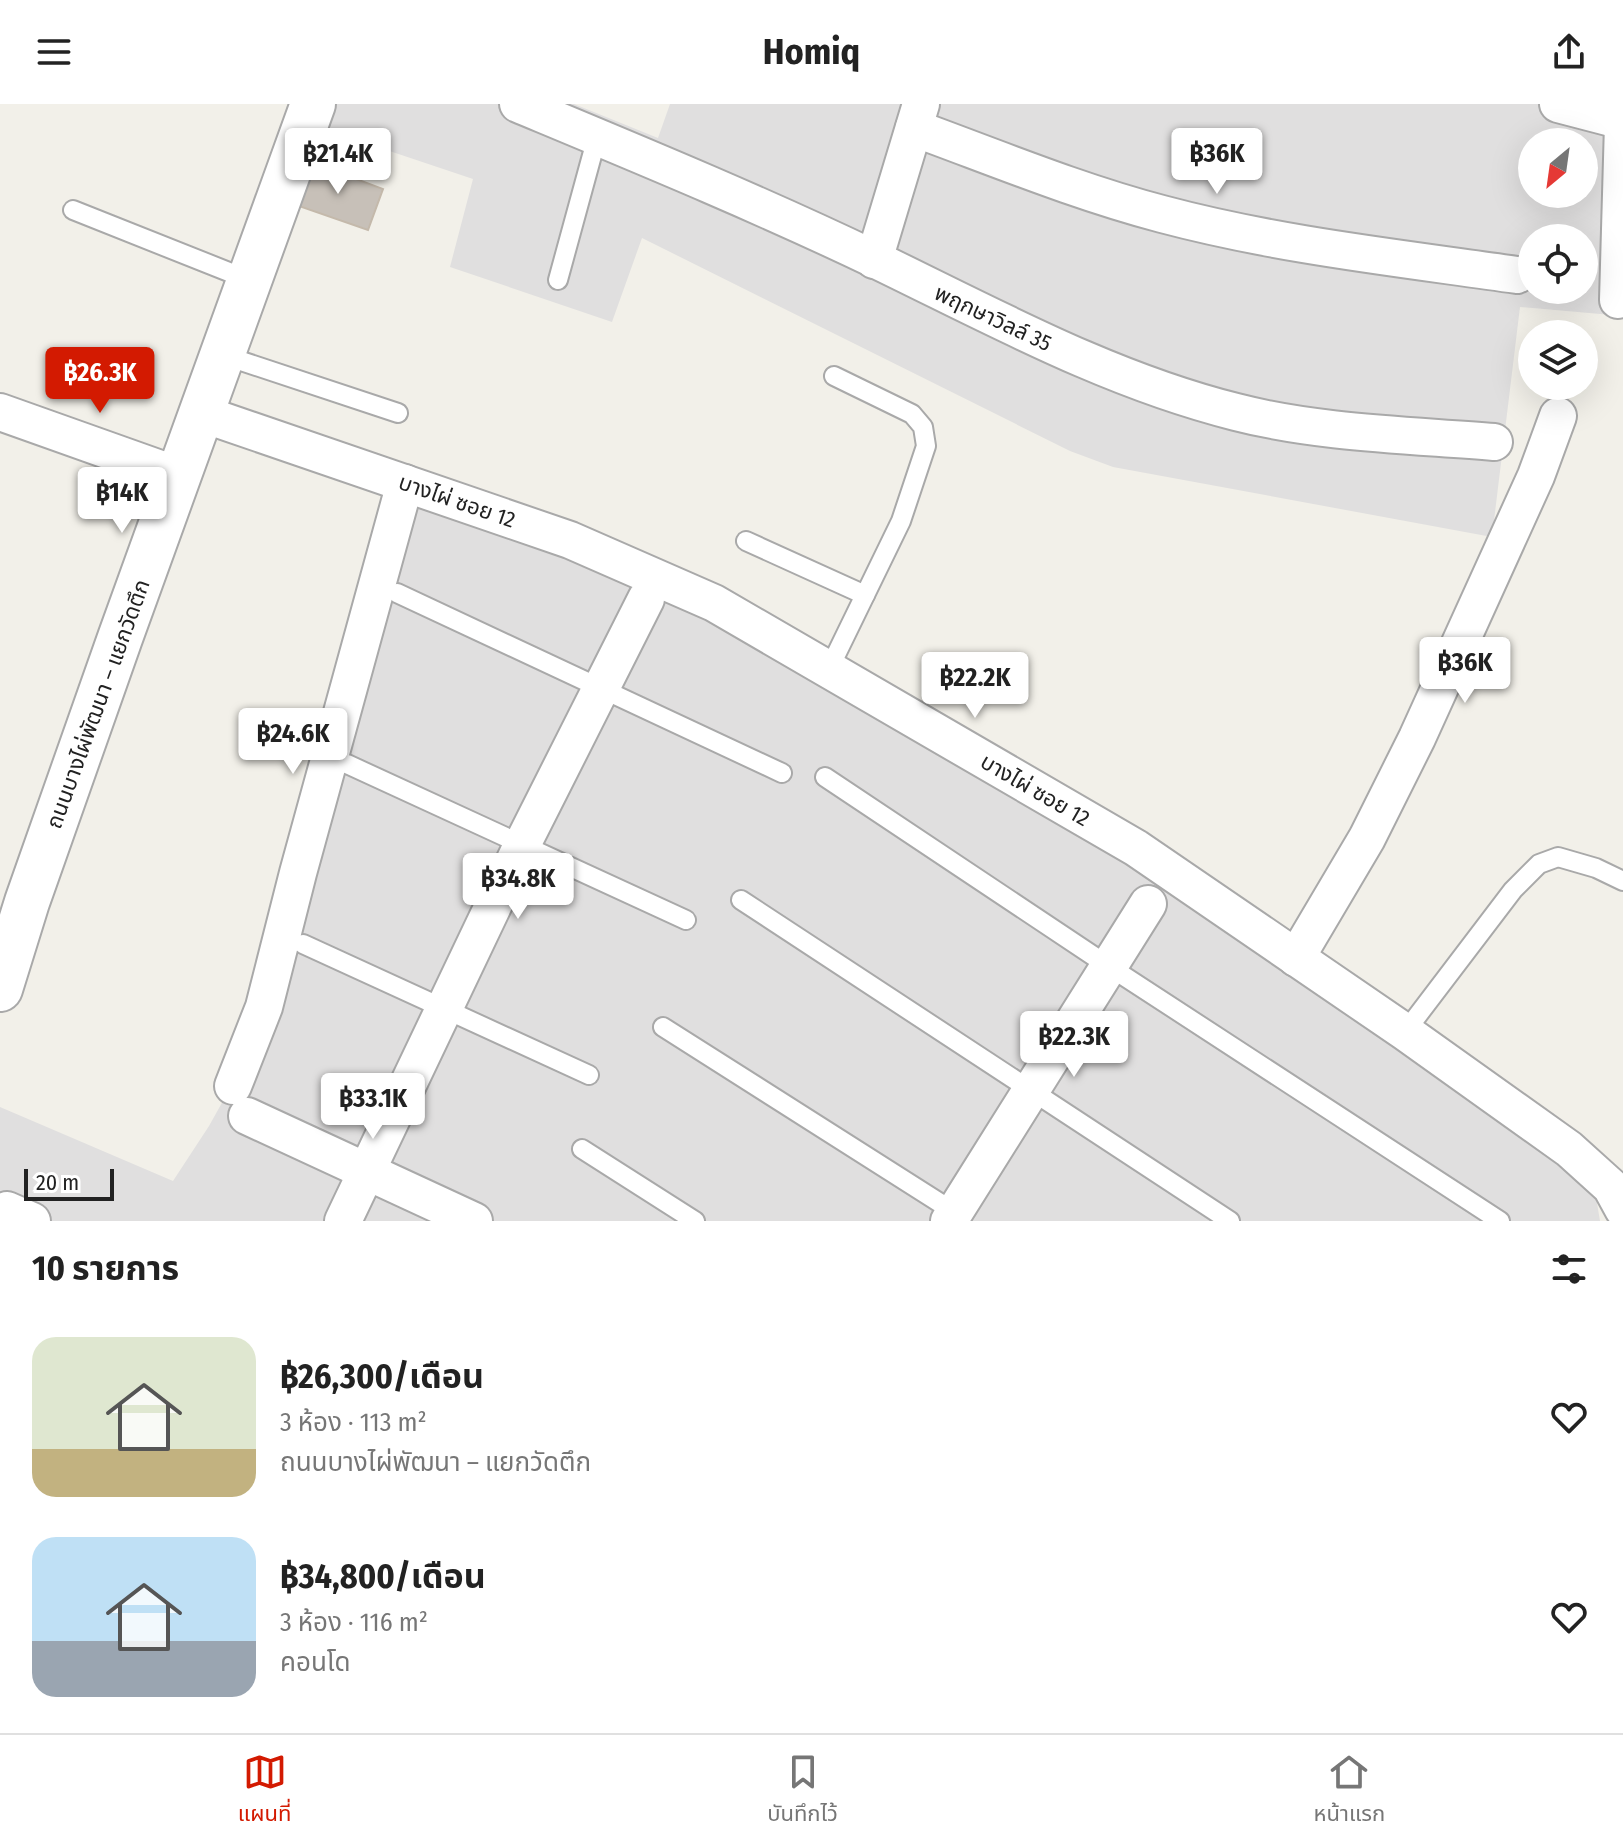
<!DOCTYPE html>
<html lang="th">
<meta charset="utf-8">
<style>
:root{--surface:#fff;--page:#f2f2f2;--text:#222;--muted:#767676;--line:#e0e0e0;--accent:#d31a01}
body{margin:0;font-family:"Fira Sans Condensed","Noto Sans Thai",sans-serif;background:var(--page);color:var(--text);height:100vh;display:flex;flex-direction:column;font-size:30px;white-space:nowrap}
*{box-sizing:border-box;margin:0}
p{font-size:26px;color:var(--muted)}
.icon{flex:none;width:44px;height:44px;fill:none;stroke:currentColor;stroke-width:2;stroke-linecap:round;stroke-linejoin:round}
.map{position:relative;height:1117px;overflow:hidden}
.sheet{display:flex;flex-direction:column;background:var(--surface);flex:1}
.sheet>*{flex:none}
.needle{width:52px;rotate:209deg}
.buttons{position:absolute;left:1518px;top:24px;display:grid;gap:16px}
.buttons a{display:grid;place-items:center;width:80px;height:80px;border-radius:50%;background:var(--surface);box-shadow:0 8px 32px #0002;font-size:40px}
.scale{position:absolute;left:24px;bottom:20px;width:90px;box-sizing:border-box;padding-left:8px;border:4px solid #222;border-top:0;font-size:22px;line-height:28px;white-space:nowrap;color:#222;-webkit-text-stroke:6px #fff;paint-order:stroke}
.price{position:absolute;translate:-50% -68px;padding:0 18px;border-radius:8px;background:#fff;color:#222;font-size:26px;line-height:52px;filter:drop-shadow(0 2px 4px #0008)}
.price::after{content:'';position:absolute;left:50%;top:48px;width:24px;height:18px;margin-left:-12px;background:inherit;clip-path:polygon(0 0,100% 0,50% 100%)}
.price.current{background:var(--accent);color:#fff}
ul{padding:0;list-style:none}
li{display:flex;align-items:center;gap:24px;height:200px;padding:0 32px}
li span{display:grid;place-items:center;flex:none;width:224px;height:160px;border-radius:24px;color:#555}
li>.icon{margin-inline-start:auto}
span .icon{width:96px;height:96px;fill:#fffc;stroke-width:1}
li b{font-size:34px}
h2{display:flex;justify-content:space-between;align-items:center;height:96px;padding:0 32px;font-size:34px}
header{display:flex;justify-content:space-between;align-items:center;height:104px;padding:0 32px;background:var(--surface);font-size:36px;font-weight:700}
.tabs{display:flex;justify-content:space-around;align-items:center;height:112px;border-top:2px solid var(--line);background:var(--surface);font-size:22px;color:var(--muted)}
.tabs a{display:grid;justify-items:center;gap:4px}
.tabs .current{color:var(--accent)}
.map>svg:first-child{display:block}
.residential{fill:#e0dfdf;fill-rule:evenodd}
.building{fill:#c7c0b8;stroke:#c4b9ab;stroke-width:2}
.lines{fill:none;stroke-linecap:round;stroke-linejoin:round}
.service-casing{stroke:#a9a9a9;stroke-width:22}
.minor-casing{stroke:#a9a9a9;stroke-width:40}
.tertiary-casing{stroke:#a9a9a9;stroke-width:48}
.service{stroke:#fff;stroke-width:18}
.minor{stroke:#fff;stroke-width:36}
.tertiary{stroke:#fff;stroke-width:44}
.labels{text-anchor:middle;dominant-baseline:central;stroke-width:6;stroke-linejoin:round;paint-order:stroke}
.street-label{font-size:22px;fill:#222;stroke:#fff}
</style>
<header><svg class="icon" aria-label="menu" viewBox="0 0 24 24"><path d="M4 6h16M4 12h16M4 18h16"/></svg>Homiq<svg class="icon" aria-label="share" viewBox="0 0 24 24"><path d="M12 15V3M7 8l5-5 5 5M5 13v7h14v-7"/></svg></header>
<div class="map">
<svg width="1623" height="1117" viewBox="0 0 1623 1117">
<rect width="100%" height="100%" fill="#f2f0e9"/>
<!-- residential -->
<g class="residential">
<path d="M313 0H574L658 34 670 0H1623V212L1520 203 1492 433 1113 363 1070 347 642 134 612 218 450 163 473 75 306 19ZM1532 38H1584V90H1532ZM1532 134H1584V186H1532Z"/>
<path d="M399 380 649 480 1146 754 1503 1006 1595 1087 1600 1117H0V1003L173 1077 209 1022 243 961Z"/>
</g>
<!-- building -->
<path class="building" d="M308 57 383 85 368 126 293 100Z"/>
<g class="lines">
<defs>
<g id="service">
<path d="M73 106 249 176"/>
<path d="M558 176 597 33"/>
<path d="M223 251 398 309"/>
<path d="M746 437 865 491"/>
<path d="M397 489 782 669"/>
<path d="M829 565 901 417 926 342 923 323 912 310 834 272"/>
<path d="M347 660 686 816"/>
<path d="M825 673 1110 863 1500 1117"/>
<path d="M741 796 1230 1117"/>
<path d="M303 840 589 971"/>
<path d="M663 923 959 1111"/>
<path d="M1405 928 1513 786 1539 760 1558 753 1596 764 1623 777"/>
<path d="M582 1045 695 1117"/>
</g>
<g id="minor">
<path d="M518 0C638 50 757 99 874 155 992 212 1108 276 1236 308 1317 329 1410 331 1494 338"/>
<path d="M1558 0 1623 17"/>
<path d="M914 24C996 54 1078 88 1162 110 1278 141 1399 154 1517 171"/>
<path d="M874 156 921 0"/>
<path d="M1618 196 1623 20"/>
<path d="M0 308 180 372"/>
<path d="M203 310 570 436 714 499 1136 744 1405 928 1569 1045 1611 1083 1623 1105"/>
<path d="M1296 854 1367 734 1417 634 1536 372 1558 312"/>
<path d="M233 982 264 903 298 769 405 379"/>
<path d="M247 1012 474 1117"/>
<path d="M7 1106 32 1117"/>
<path d="M343 1117 523 739 646 495"/>
<path d="M949 1117 1148 800"/>
</g>
<path id="tertiary" d="M0 885 27 798 120 534 313 0"/>
</defs>
<!-- service casing -->
<use href="#service" class="service-casing"/>
<!-- minor casing -->
<use href="#minor" class="minor-casing"/>
<!-- tertiary casing -->
<use href="#tertiary" class="tertiary-casing"/>
<!-- service -->
<use href="#service" class="service"/>
<!-- minor -->
<use href="#minor" class="minor"/>
<!-- tertiary -->
<use href="#tertiary" class="tertiary"/>
</g>
<g class="labels">
<!-- street labels -->
<g class="street-label">
<text transform="translate(993 214) rotate(25)">พฤกษาวิลล์ 35</text>
<text transform="translate(457 397) rotate(19)">บางไผ่ ซอย 12</text>
<text transform="translate(98 600) rotate(-70)">ถนนบางไผ่พัฒนา – แยกวัดตึก</text>
<text transform="translate(1035 686) rotate(30)">บางไผ่ ซอย 12</text>
</g>
</g>
</svg>
<div class="buttons">
<a><svg class="needle" viewBox="-14 -14 28 28"><path d="M0-13l5 13h-10z" fill="#e53935"/><path d="M0 13l5-13h-10z" fill="#767676"/></svg></a>
<a><svg class="icon" aria-label="locate" viewBox="0 0 24 24"><circle cx="12" cy="12" r="6"/><path d="M12 2v4M12 18v4M2 12h4M18 12h4"/></svg></a>
<a><svg class="icon" aria-label="layers" viewBox="0 0 24 24"><path d="M12 4l9 5-9 5-9-5zM3 14l9 5 9-5"/></svg></a>
</div>
<div class="scale">20 m</div>
<b class="price" style="left:338px;top:92px">฿21.4K</b>
<b class="price" style="left:1217px;top:92px">฿36K</b>
<b class="price current" style="left:100px;top:311px">฿26.3K</b>
<b class="price" style="left:122px;top:431px">฿14K</b>
<b class="price" style="left:1465px;top:601px">฿36K</b>
<b class="price" style="left:975px;top:616px">฿22.2K</b>
<b class="price" style="left:293px;top:672px">฿24.6K</b>
<b class="price" style="left:518px;top:817px">฿34.8K</b>
<b class="price" style="left:1074px;top:975px">฿22.3K</b>
<b class="price" style="left:373px;top:1037px">฿33.1K</b>
</div>
<section class="sheet">
<h2>10 รายการ<svg class="icon" aria-label="filters" viewBox="0 0 24 24"><path d="M4 7h16M4 17h16"/><circle cx="9" cy="7" r="2"/><circle cx="15" cy="17" r="2"/></svg></h2>
<ul>
<li><span style="background:linear-gradient(#dfe7d0 70%,#c2b280 0)"><svg class="icon" aria-label="home" viewBox="0 0 24 24"><path d="M3 11l9-7 9 7M6 9v11h12V9"/></svg></span><div><b>฿26,300/เดือน</b><p>3 ห้อง · 113 m²</p><p>ถนนบางไผ่พัฒนา – แยกวัดตึก</p></div><svg class="icon" aria-label="heart" viewBox="0 0 24 24"><path d="M12 20l-8-8c-3-5 5-10 8-4 3-6 11-1 8 4z"/></svg></li>
<li><span style="background:linear-gradient(#bfe0f5 65%,#9aa5b1 0)"><svg class="icon" aria-label="home" viewBox="0 0 24 24"><path d="M3 11l9-7 9 7M6 9v11h12V9"/></svg></span><div><b>฿34,800/เดือน</b><p>3 ห้อง · 116 m²</p><p>คอนโด</p></div><svg class="icon" aria-label="heart" viewBox="0 0 24 24"><path d="M12 20l-8-8c-3-5 5-10 8-4 3-6 11-1 8 4z"/></svg></li>
</ul>
</section>
<nav class="tabs">
<a class="current"><svg class="icon" aria-label="map" viewBox="0 0 24 24"><path d="M3 6l6-2 6 2 6-2v14l-6 2-6-2-6 2zM9 4v14M15 6v14"/></svg>แผนที่</a>
<a><svg class="icon" aria-label="saved" viewBox="0 0 24 24"><path d="M7 4h10v16l-5-4-5 4z"/></svg>บันทึกไว้</a>
<a><svg class="icon" aria-label="home" viewBox="0 0 24 24"><path d="M3 11l9-7 9 7M6 9v11h12V9"/></svg>หน้าแรก</a>
</nav>
